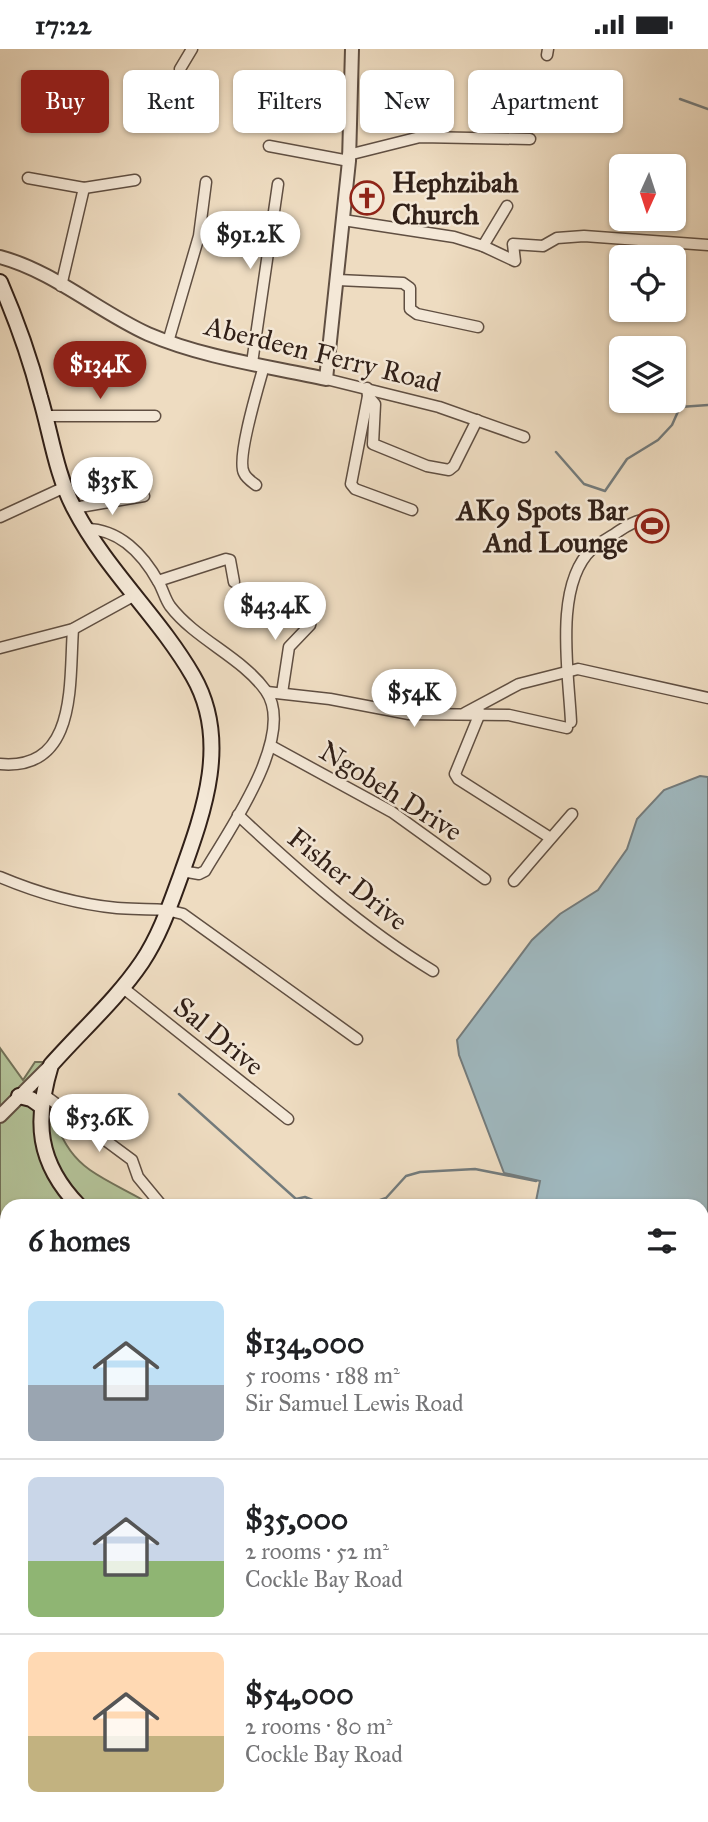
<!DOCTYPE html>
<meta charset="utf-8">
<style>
:root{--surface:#fff;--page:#f2f2f2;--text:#202124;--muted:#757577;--line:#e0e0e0;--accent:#8f2418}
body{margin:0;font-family:"IM FELL Great Primer",serif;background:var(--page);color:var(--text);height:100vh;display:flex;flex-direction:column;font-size:26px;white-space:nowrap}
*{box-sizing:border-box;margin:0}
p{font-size:23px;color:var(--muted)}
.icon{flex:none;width:38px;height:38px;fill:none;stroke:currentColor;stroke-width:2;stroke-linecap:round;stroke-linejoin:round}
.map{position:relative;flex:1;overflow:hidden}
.panel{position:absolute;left:0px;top:1150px;width:709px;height:625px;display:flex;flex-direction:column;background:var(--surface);border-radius:21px 21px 0 0;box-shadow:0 2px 5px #0004}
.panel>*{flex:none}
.guide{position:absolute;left:21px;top:21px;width:667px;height:63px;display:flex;gap:14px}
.needle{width:46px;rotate:183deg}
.buttons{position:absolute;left:609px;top:105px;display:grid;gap:14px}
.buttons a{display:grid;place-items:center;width:77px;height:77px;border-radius:10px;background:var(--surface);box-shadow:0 2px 5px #0004;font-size:35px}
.price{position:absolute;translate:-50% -60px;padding:0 16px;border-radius:24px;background:#fff;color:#222;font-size:23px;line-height:46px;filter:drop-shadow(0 2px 4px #0008)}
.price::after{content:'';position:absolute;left:50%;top:42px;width:21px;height:16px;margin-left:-10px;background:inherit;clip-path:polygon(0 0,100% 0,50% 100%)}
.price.on{background:var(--accent);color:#fff}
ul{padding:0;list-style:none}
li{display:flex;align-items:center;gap:21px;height:175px;padding:0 28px}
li+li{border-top:2px solid var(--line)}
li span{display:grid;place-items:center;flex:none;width:196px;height:140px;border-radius:10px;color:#555}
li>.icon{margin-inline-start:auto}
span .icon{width:84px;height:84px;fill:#fffc;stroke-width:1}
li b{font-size:30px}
h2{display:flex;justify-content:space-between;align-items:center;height:84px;padding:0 28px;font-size:30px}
.pill{padding:0 24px;border-radius:10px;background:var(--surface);box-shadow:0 2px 5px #0004;font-size:24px;line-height:63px}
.pill.on{background:var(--accent);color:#fff}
.status{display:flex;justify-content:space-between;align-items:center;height:49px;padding:0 35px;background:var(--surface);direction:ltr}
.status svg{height:19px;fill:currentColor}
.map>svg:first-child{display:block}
.green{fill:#b3c298;stroke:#727158;stroke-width:2}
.water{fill:#9fb8bf;stroke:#737b7c;stroke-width:2}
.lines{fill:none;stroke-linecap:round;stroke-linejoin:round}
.stream{stroke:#737b7c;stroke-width:2.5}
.ferry{stroke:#524e4a;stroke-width:2;stroke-dasharray:9 7;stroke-linecap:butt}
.minor-casing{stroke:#604f42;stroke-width:13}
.tertiary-casing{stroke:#604f42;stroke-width:16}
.secondary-casing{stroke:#312018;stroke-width:18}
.minor{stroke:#f4e8d7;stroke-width:10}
.tertiary{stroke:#f4e8d7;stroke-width:12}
.secondary{stroke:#f4e8d7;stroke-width:14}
.labels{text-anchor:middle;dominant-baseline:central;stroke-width:5;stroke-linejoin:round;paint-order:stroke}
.poi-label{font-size:28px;font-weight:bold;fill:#312018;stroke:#f4e8d7;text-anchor:start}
.street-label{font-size:28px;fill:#312018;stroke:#f4e8d7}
</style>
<div class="status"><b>17:22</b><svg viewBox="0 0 49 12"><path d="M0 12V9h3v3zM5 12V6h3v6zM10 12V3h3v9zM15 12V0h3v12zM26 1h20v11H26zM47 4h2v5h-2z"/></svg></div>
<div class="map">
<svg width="708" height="1773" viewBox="0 0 708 1773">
<rect width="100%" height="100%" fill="#eedcc1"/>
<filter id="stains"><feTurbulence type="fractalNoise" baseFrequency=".00286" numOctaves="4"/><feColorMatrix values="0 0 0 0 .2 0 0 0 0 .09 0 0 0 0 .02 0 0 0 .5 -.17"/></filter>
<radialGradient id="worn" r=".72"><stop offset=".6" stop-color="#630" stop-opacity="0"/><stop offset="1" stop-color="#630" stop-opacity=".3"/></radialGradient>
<!-- green -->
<path class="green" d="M0 999 23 1031 35 1013H45C50 1053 54 1096 90 1121 110 1135 133 1144 153 1157H7V1542L0 1533Z"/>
<!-- water -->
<path class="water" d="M700 727 708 728V1773H108L128 1768H702V1157H535L540 1132 504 1124 459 1006 457 991 532 891 560 865 598 841 627 800 637 770 664 741Z"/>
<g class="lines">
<!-- stream -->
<g class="stream">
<path d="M680 50 708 60"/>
<path d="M668 352 678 361"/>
<path d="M629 355 631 352H652"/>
<path d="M556 403 584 435 605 442 627 410 658 391 672 376 680 358 708 356"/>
<path d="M179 1045 296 1150 305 1148 327 1157"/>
<path d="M363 1157 386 1149 406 1127 420 1123 475 1120 536 1132"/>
</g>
<!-- ferry -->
<g class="ferry">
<path d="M702 1536 708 1528"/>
<path d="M542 1773 544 1768"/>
</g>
<defs>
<g id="minor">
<path d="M547 6 548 0"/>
<path d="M180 20 192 0"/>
<path d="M269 97 349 112"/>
<path d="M348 106 420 88 530 90"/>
<path d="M28 129 84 139 135 131"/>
<path d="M343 171 454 188 483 197 515 212 513 195 543 197 557 189 584 187 708 196"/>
<path d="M483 197 507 157"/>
<path d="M338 231 403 234 410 239V260L417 265 478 278"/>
<path d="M61 237 84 139"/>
<path d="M168 293 199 187 206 133"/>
<path d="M252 314 278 135"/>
<path d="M326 330 439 358 524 388"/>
<path d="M367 339 368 347 375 355 373 395 427 417 449 421 454 417 477 371"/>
<path d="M368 347 351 435 355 440 412 461"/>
<path d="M45 367H155"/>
<path d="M256 436C252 433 246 429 244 424 236 410 259 335 264 317"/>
<path d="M74 459 144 447"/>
<path d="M0 468 65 438"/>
<path d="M86 480C119 480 143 505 159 534 163 541 165 550 170 557 196 591 242 608 266 642 297 687 227 784 205 822L199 825 182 822"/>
<path d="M158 532 226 510 230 511 234 533"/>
<path d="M0 599 73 580 133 547"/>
<path d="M267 643 330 650 409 665 509 666 567 679"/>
<path d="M282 644 289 598 310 576 315 553"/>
<path d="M465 664 519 635 578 620 708 649"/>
<path d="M480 664 455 725 458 730 549 788"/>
<path d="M571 673C569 626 553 536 592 500 600 493 611 488 619 482 636 471 644 466 662 478"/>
<path d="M271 697 392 763 485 830"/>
<path d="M0 715C78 722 69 634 73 580"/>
<path d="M238 766C299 823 362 879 433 922"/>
<path d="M0 828C38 844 76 855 117 859 139 861 161 858 183 865L357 990"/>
<path d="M514 832 572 765"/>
<path d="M122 938 288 1070"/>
<path d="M43 1045 132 1111 138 1128 162 1157"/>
<path d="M0 1668 7 1666"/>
</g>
<g id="tertiary">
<path d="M0 208C53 222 99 263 148 285 204 309 267 317 326 330L349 112 352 0"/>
<path d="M0 1067 51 1016"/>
</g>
<g id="secondary">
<path d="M0 233C16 270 30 309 40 348 51 385 56 425 74 459 106 521 159 568 193 627 230 691 204 762 181 826 170 856 160 886 142 913 117 950 81 982 51 1016 34 1072 37 1114 79 1157"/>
<path d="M19 1047 31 1050 41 1057"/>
<path d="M702 1355 708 1357"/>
</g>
</defs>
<!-- minor casing -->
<use href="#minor" class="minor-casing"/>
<!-- tertiary casing -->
<use href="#tertiary" class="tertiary-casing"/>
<!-- secondary casing -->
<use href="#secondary" class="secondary-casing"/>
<!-- minor -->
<use href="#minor" class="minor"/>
<!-- tertiary -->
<use href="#tertiary" class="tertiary"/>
<!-- secondary -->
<use href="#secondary" class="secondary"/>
</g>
<!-- icons -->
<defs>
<symbol id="church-ring" viewBox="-11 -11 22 22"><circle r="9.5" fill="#f4e8d7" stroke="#8f2418" stroke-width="1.5"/><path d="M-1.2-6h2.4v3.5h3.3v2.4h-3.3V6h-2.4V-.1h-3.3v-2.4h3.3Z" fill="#8f2418"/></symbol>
<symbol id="stadium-ring" viewBox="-11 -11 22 22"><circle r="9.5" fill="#f4e8d7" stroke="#8f2418" stroke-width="1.5"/><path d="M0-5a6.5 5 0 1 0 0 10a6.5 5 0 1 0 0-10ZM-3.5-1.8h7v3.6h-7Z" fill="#8f2418"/></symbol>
</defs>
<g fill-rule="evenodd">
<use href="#church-ring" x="348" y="130" width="38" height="38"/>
<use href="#stadium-ring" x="633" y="458" width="38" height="38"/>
</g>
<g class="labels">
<!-- poi labels -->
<g class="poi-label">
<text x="392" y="133">Hephzibah<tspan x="392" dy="32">Church</tspan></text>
<text x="628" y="461" text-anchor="end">AK9 Spots Bar<tspan x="628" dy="32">And Lounge</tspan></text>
</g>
<!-- street labels -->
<g class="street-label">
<text transform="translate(323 305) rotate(14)">Aberdeen Ferry Road</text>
<text transform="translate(391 742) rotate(32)">Ngobeh Drive</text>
<text transform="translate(348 830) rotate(39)">Fisher Drive</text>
<text transform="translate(219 987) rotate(39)">Sal Drive</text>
</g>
</g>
<rect width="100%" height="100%" filter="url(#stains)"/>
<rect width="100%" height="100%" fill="url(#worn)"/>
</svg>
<div class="buttons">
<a><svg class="needle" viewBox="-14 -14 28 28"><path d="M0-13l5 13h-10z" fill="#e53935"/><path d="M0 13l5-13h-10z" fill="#757577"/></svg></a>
<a><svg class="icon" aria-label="locate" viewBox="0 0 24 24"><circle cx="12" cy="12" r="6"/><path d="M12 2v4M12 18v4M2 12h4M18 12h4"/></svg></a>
<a><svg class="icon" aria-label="layers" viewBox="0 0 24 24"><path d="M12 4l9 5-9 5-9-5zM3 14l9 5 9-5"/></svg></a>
</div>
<b class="price" style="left:250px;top:222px">$91.2K</b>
<b class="price on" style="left:100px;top:352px">$134K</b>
<b class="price" style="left:112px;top:468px">$35K</b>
<b class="price" style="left:275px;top:593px">$43.4K</b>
<b class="price" style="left:414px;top:680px">$54K</b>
<b class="price" style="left:99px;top:1105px">$53.6K</b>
<div class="guide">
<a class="pill on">Buy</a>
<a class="pill">Rent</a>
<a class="pill">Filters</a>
<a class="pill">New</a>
<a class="pill">Apartment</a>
</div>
<section class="panel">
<h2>6 homes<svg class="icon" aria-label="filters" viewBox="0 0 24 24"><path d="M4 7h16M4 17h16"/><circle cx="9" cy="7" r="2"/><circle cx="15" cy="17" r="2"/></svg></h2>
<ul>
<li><span style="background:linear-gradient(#bfe0f5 60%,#9aa5b1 0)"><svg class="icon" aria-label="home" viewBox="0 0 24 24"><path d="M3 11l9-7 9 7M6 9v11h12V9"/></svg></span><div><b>$134,000</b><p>5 rooms · 188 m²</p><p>Sir Samuel Lewis Road</p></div></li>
<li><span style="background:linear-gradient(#c9d6e8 60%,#8fb573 0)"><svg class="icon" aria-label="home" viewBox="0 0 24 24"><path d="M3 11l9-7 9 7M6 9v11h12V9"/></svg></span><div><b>$35,000</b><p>2 rooms · 52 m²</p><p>Cockle Bay Road</p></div></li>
<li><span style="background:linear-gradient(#ffd9b3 60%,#c2b280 0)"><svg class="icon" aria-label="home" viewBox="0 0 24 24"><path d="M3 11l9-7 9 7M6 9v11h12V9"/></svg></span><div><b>$54,000</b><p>2 rooms · 80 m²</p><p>Cockle Bay Road</p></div></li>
</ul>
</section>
</div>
